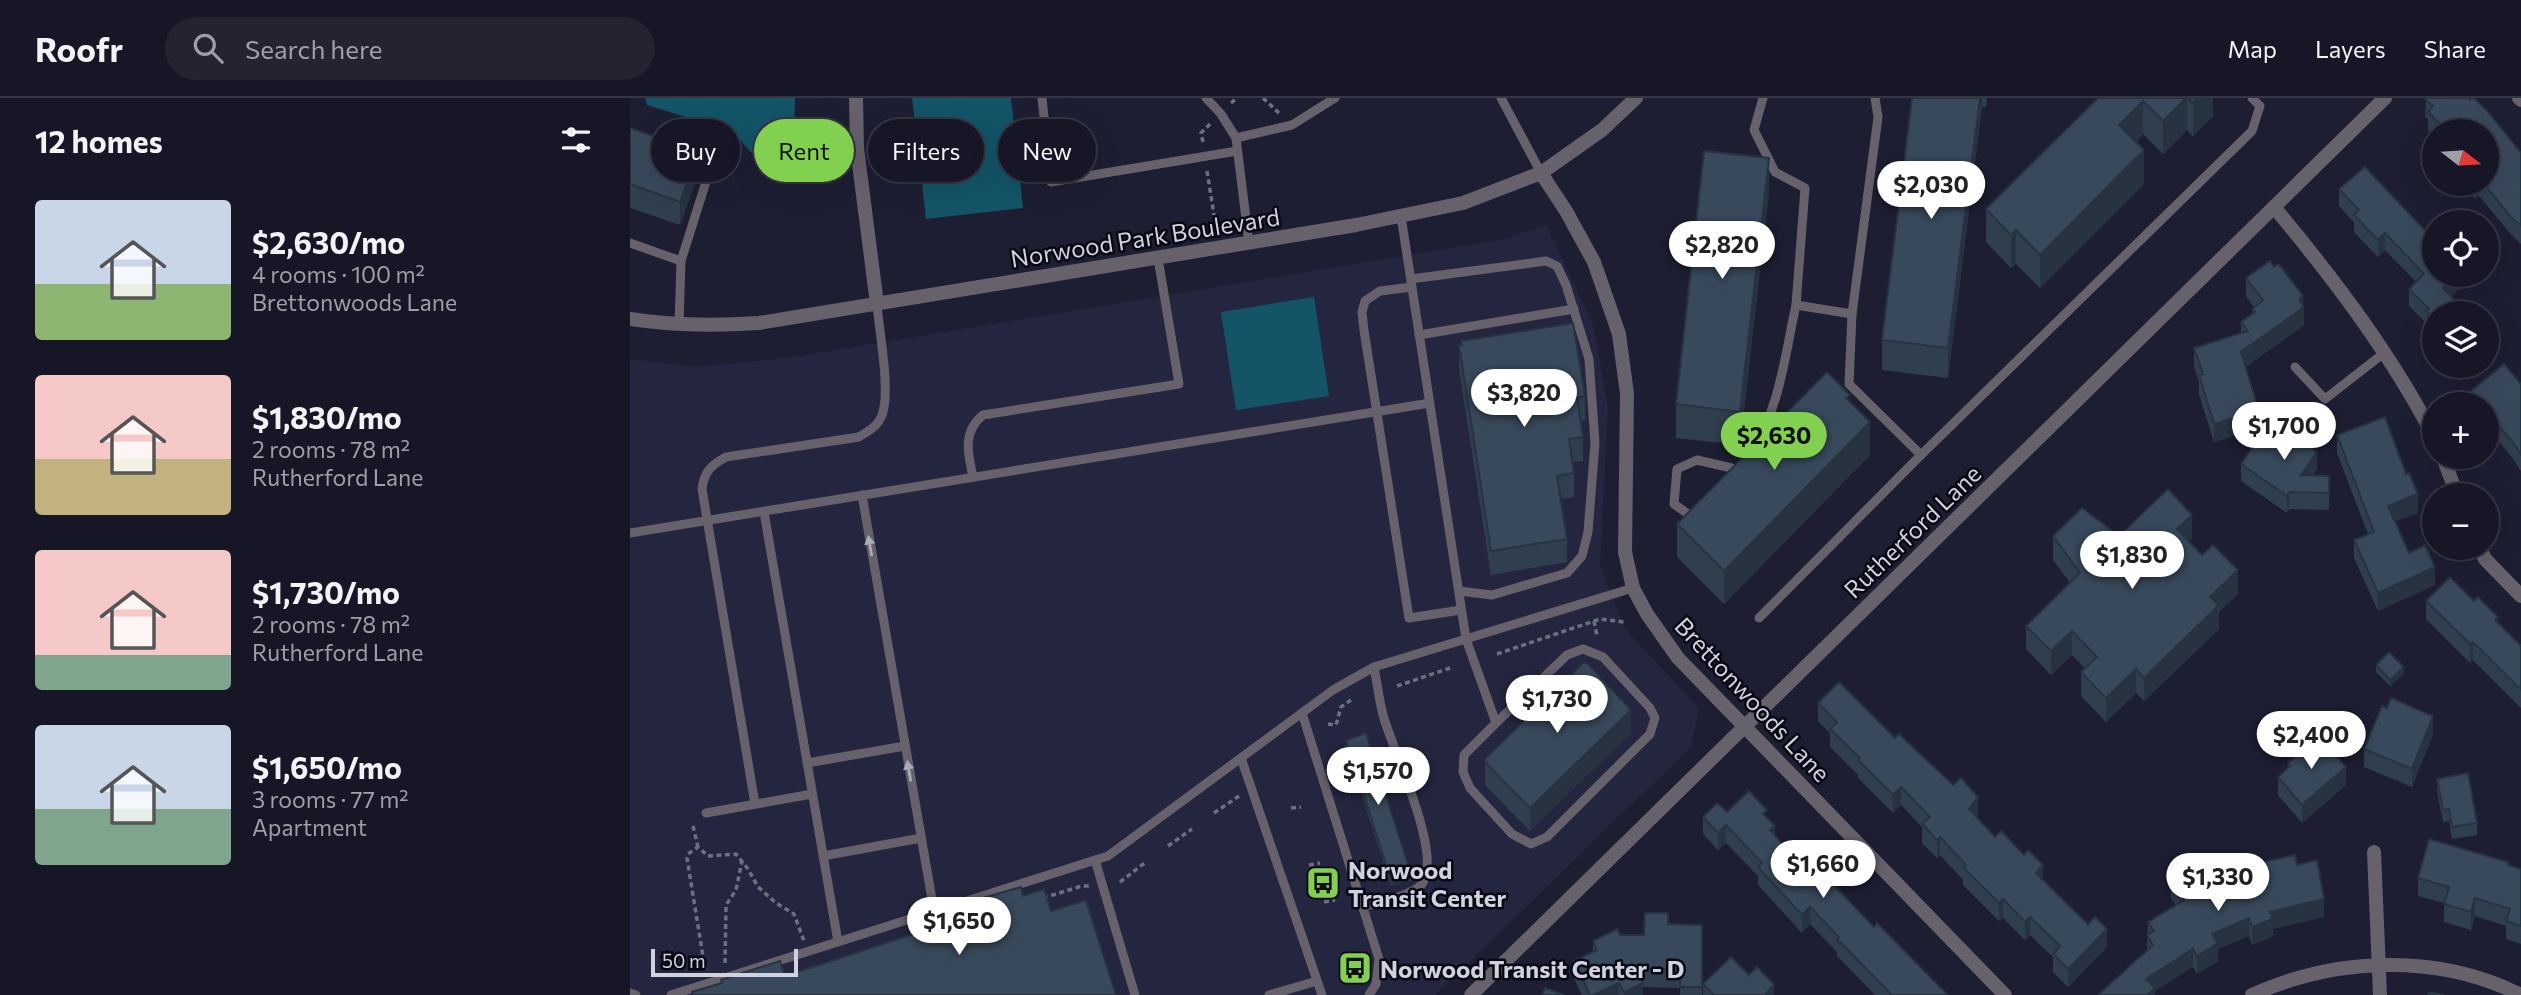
<!DOCTYPE html>
<meta charset="utf-8">
<style>
:root{--surface:#161626;--page:#232332;--text:#f1f3f6;--muted:#9e9fa7;--line:#353543;--accent:#82d04f}
body{margin:0;font-family:Commissioner,sans-serif;background:var(--page);color:var(--text);height:100vh;display:flex;flex-direction:column;font-size:26px;white-space:nowrap}
*{box-sizing:border-box;margin:0}
p{font-size:23px;color:var(--muted)}
.icon{flex:none;width:38px;height:38px;fill:none;stroke:currentColor;stroke-width:2;stroke-linecap:round;stroke-linejoin:round}
.map{position:relative;flex:1;overflow:hidden}
.side{display:flex;flex-direction:column;background:var(--surface);width:630px}
.side>*{flex:none}
.guide{position:absolute;left:21px;top:21px;width:665px;height:63px;display:flex;gap:14px}
.needle{width:46px;rotate:107deg}
.buttons{position:absolute;left:1792px;top:21px;display:grid;gap:14px}
.buttons a{display:grid;place-items:center;width:77px;height:77px;border-radius:50%;background:var(--surface);box-shadow:0 7px 28px #0002,0 0 0 2px var(--line);font-size:35px}
.scale{position:absolute;left:21px;bottom:18px;width:147px;box-sizing:border-box;padding-left:7px;border:4px solid #d0d2e0;border-top:0;font-size:19px;line-height:24px;white-space:nowrap;color:#d0d2e0;-webkit-text-stroke:5px #080912;paint-order:stroke}
.price{position:absolute;translate:-50% -60px;padding:0 16px;border-radius:24px;background:#fff;color:#222;font-size:23px;line-height:46px;filter:drop-shadow(0 2px 4px #0008)}
.price::after{content:'';position:absolute;left:50%;top:42px;width:21px;height:16px;margin-left:-10px;background:inherit;clip-path:polygon(0 0,100% 0,50% 100%)}
.price.active{background:var(--accent);color:#111}
ul{padding:0;list-style:none}
li{display:flex;align-items:center;gap:21px;height:175px;padding:0 35px}
li span{display:grid;place-items:center;flex:none;width:196px;height:140px;border-radius:7px;color:#555}
li>.icon{margin-inline-start:auto}
span .icon{width:84px;height:84px;fill:#fffc;stroke-width:1}
li b{font-size:30px}
h2{display:flex;justify-content:space-between;align-items:center;height:84px;padding:0 35px;font-size:30px}
.chip{padding:0 24px;border-radius:32px;background:var(--surface);box-shadow:0 7px 28px #0002,0 0 0 2px var(--line);font-size:24px;line-height:63px}
.chip.active{background:var(--accent);color:#111}
header{display:flex;align-items:center;gap:42px;box-sizing:border-box;height:98px;padding:0 35px;background:var(--surface);border-bottom:2px solid var(--line)}
header strong{font-size:33px}
nav{display:flex;gap:38px;margin-inline-start:auto;font-size:24px}
.search{width:490px;height:63px;background:var(--page);display:flex;align-items:center;gap:18px;box-sizing:border-box;padding:0 24px;border-radius:38px;color:var(--muted);font-size:26px}
main{display:flex;flex:1;min-height:0}
.map>svg:first-child{display:block}
.built{fill:#24263f}
.water{fill:#135467}
.lines{fill:none;stroke-linecap:round;stroke-linejoin:round}
.path{stroke:#6e6f80;stroke-width:3.5;stroke-dasharray:5 3.5;stroke-linecap:butt}
.service{stroke:#66616b;stroke-width:9}
.minor{stroke:#66616b;stroke-width:14}
.tertiary{stroke:#66616b;stroke-width:14}
.wall{fill:#303f4e}
.shaded-wall{fill:#273340}
.building{fill:#38495b;stroke:#273340;stroke-width:2}
.oneway{fill:#abaab7}
.labels{text-anchor:middle;dominant-baseline:central;stroke-width:5;stroke-linejoin:round;paint-order:stroke}
.street-label{font-size:24px;fill:#d0d2e0;stroke:#080912}
.poi-label{font-size:24px;font-weight:bold;fill:#d0d2e0;stroke:#080912;text-anchor:start}
</style>
<header>
<strong>Roofr</strong>
<div class="search"><svg class="icon" aria-label="search" viewBox="0 0 24 24"><circle cx="10" cy="10" r="6"/><path d="M15 15l6 6"/></svg>Search here</div>
<nav><a>Map</a><a>Layers</a><a>Share</a></nav>
</header>
<main>
<section class="side">
<h2>12 homes<svg class="icon" aria-label="filters" viewBox="0 0 24 24"><path d="M4 7h16M4 17h16"/><circle cx="9" cy="7" r="2"/><circle cx="15" cy="17" r="2"/></svg></h2>
<ul>
<li><span style="background:linear-gradient(#c9d6e8 60%,#8fb573 0)"><svg class="icon" aria-label="home" viewBox="0 0 24 24"><path d="M3 11l9-7 9 7M6 9v11h12V9"/></svg></span><div><b>$2,630/mo</b><p>4 rooms · 100 m²</p><p>Brettonwoods Lane</p></div></li>
<li><span style="background:linear-gradient(#f6c9c9 60%,#c2b280 0)"><svg class="icon" aria-label="home" viewBox="0 0 24 24"><path d="M3 11l9-7 9 7M6 9v11h12V9"/></svg></span><div><b>$1,830/mo</b><p>2 rooms · 78 m²</p><p>Rutherford Lane</p></div></li>
<li><span style="background:linear-gradient(#f6c9c9 75%,#7fa58c 0)"><svg class="icon" aria-label="home" viewBox="0 0 24 24"><path d="M3 11l9-7 9 7M6 9v11h12V9"/></svg></span><div><b>$1,730/mo</b><p>2 rooms · 78 m²</p><p>Rutherford Lane</p></div></li>
<li><span style="background:linear-gradient(#c9d6e8 60%,#7fa58c 0)"><svg class="icon" aria-label="home" viewBox="0 0 24 24"><path d="M3 11l9-7 9 7M6 9v11h12V9"/></svg></span><div><b>$1,650/mo</b><p>3 rooms · 77 m²</p><p>Apartment</p></div></li>
</ul>
</section>
<div class="map">
<svg width="1891" height="897" viewBox="0 0 1891 897">
<rect width="100%" height="100%" fill="#1d1e32"/>
<!-- built -->
<path class="built" d="M916 127 963 226 978 309 970 466 994 529 1069 611 1061 649 805 897H0V261L66 269 164 259 875 141Z"/>
<!-- water -->
<g class="water">
<path d="M15 0H165L164 50 126 60 103 34 17 7Z"/>
<path d="M282 0H381L393 110 296 121Z"/>
<path d="M684 199 699 298 606 312 591 214Z"/>
</g>
<g class="lines">
<!-- path -->
<g class="path">
<path d="M633 0 649 15"/>
<path d="M601 5 607 0"/>
<path d="M573 44 571 35 581 25"/>
<path d="M577 73 584 117"/>
<path d="M964 523 967 538"/>
<path d="M867 556 970 521 994 524"/>
<path d="M767 588 820 570"/>
<path d="M698 626 706 627 711 609 721 602"/>
<path d="M661 710 671 709"/>
<path d="M584 715 609 698"/>
<path d="M63 728 68 749"/>
<path d="M538 748 562 731"/>
<path d="M679 767 690 765"/>
<path d="M490 784 516 764"/>
<path d="M413 800 452 788H459"/>
<path d="M694 804 705 802"/>
<path d="M95 865 96 807 106 792 112 763"/>
<path d="M77 870 75 871 57 760 58 756 68 749 78 758 106 756 118 771 128 789 146 805 164 816 174 843"/>
</g>
<!-- service -->
<g class="service">
<path d="M412 0 421 84 607 53"/>
<path d="M576 0 591 16 606 40 619 145"/>
<path d="M871 0 911 75"/>
<path d="M1133 0 1124 32 1145 74 1175 90 1166 207 1222 216"/>
<path d="M606 40 662 27 705 0"/>
<path d="M771 118 836 541 866 625 937 557 953 551 973 559 1020 610 1025 620 1020 636 917 739 901 746 882 736 840 690 833 674 834 657 866 625"/>
<path d="M0 145 51 163 80 71 57 61"/>
<path d="M781 181 916 163 927 168 936 187 959 261 965 345 958 434 952 458 937 475 862 497 829 493"/>
<path d="M782 189 750 193 735 203 732 214 734 232 779 520 831 512"/>
<path d="M49 227 51 163"/>
<path d="M789 237 944 211"/>
<path d="M1665 269 1695 301 1754 255"/>
<path d="M1119 354C1150 315 1155 255 1166 207"/>
<path d="M1291 357 1622 33 1630 8 1622 0"/>
<path d="M343 379C338 356 332 334 353 317L549 286 528 160"/>
<path d="M232 397 304 813"/>
<path d="M134 414 208 844"/>
<path d="M1065 421 1044 406 1047 371 1067 362 1106 371"/>
<path d="M0 435 800 305"/>
<path d="M1129 520 1291 357 1219 286 1222 216 1248 19 1245 0"/>
<path d="M672 615 749 861 746 886 739 897"/>
<path d="M611 660 692 897"/>
<path d="M177 665 275 648"/>
<path d="M125 706 72 391C74 374 81 367 96 359L229 339C239 333 248 328 252 317 261 294 249 233 247 206"/>
<path d="M76 715 182 696"/>
<path d="M193 758 291 740"/>
<path d="M465 762 505 897"/>
<path d="M732 809C748 804 782 798 792 786 814 757 762 651 753 617 749 601 747 585 744 569"/>
<path d="M0 895 6 897"/>
<path d="M41 897 478 758 703 592 744 569 1003 490"/>
<path d="M639 897 687 883"/>
</g>
<!-- minor -->
<g class="minor">
<path d="M226 0 227 50 247 206"/>
<path d="M1889 0 1891 2"/>
<path d="M911 75 936 113 964 164 989 236 997 296 995 454 1003 490 1017 516 1048 560 1375 897"/>
<path d="M1644 109C1704 181 1761 256 1804 339"/>
<path d="M0 221C43 228 85 228 129 225L726 127 833 105 911 75 972 32 1006 0"/>
<path d="M1813 359 1827 397"/>
<path d="M1850 450 1855 461 1891 498"/>
<path d="M1744 754 1750 897"/>
<path d="M1622 897C1706 859 1808 855 1891 897"/>
</g>
<!-- tertiary -->
<path class="tertiary" d="M841 897 1755 0"/>
</g>
<!-- wall -->
<g class="wall">
<path d="M1282 0H1357L1356 9H1352L1318 280 1252 272V242Z"/>
<path d="M1468 0H1583V18L1563 38 1557 32 1533 56 1513 36 1506 44 1514 86 1410 190 1386 166 1381 170 1356 144V111Z"/>
<path d="M1796 0H1838L1840 2 1842 0H1844L1859 15 1891 55V146L1880 135 1849 98 1845 101 1832 86H1857V33H1804V86H1809L1806 89 1793 75V58L1801 50V39L1803 37 1798 32V21L1795 19Z"/>
<path d="M0 30 68 77 50 127 0 110Z"/>
<path d="M1709 91 1832 177V188L1804 215V238L1796 230V225L1779 208V191L1786 184 1755 152 1748 159 1724 134V124L1709 108Z"/>
<path d="M1139 93 1110 347 1046 340V306Z"/>
<path d="M1616 180 1673 206 1674 227 1616 269 1627 325 1620 333 1584 344 1569 296V284L1564 268V250L1611 235V224L1622 216V211L1624 209 1616 198Z"/>
<path d="M829 247 955 298V322L951 323 953 339V363L943 364 944 375V399L931 401 937 441V464L861 477 829 271Z"/>
<path d="M1891 286V373L1884 362 1857 329V306H1841V293Z"/>
<path d="M1707 337 1788 415 1765 423 1779 455 1805 487 1748 513 1724 460V442L1738 436 1707 355Z"/>
<path d="M1240 357 1094 506 1047 459V426Z"/>
<path d="M1611 366 1687 371 1682 378H1699V412L1659 411 1657 415 1611 383Z"/>
<path d="M1423 438H1489L1562 440 1559 444 1608 496 1589 514V531L1514 603 1506 595 1476 624 1451 598V574L1455 570 1442 557 1421 577 1396 551V528L1440 485 1423 462Z"/>
<path d="M1796 503H1844L1891 548V610L1843 562 1840 565 1796 521Z"/>
<path d="M1746 567 1774 575 1760 588 1746 574Z"/>
<path d="M1188 605 1265 640 1348 717 1346 719 1365 739 1413 782 1477 849 1438 889 1423 874V859L1400 837 1395 842 1373 820 1369 823 1333 787V782L1310 757 1307 760 1292 745V729L1271 707 1263 715 1228 680V677L1200 649V635L1188 623Z"/>
<path d="M1001 635 900 733 855 687V661Z"/>
<path d="M1803 636 1782 689 1734 669V651Z"/>
<path d="M716 642 781 782 761 788 716 648Z"/>
<path d="M1658 665 1716 687 1672 725 1648 697V679L1658 670Z"/>
<path d="M1807 681 1847 725V737L1822 741 1819 723 1813 724 1807 693Z"/>
<path d="M1097 714 1137 720 1145 738 1165 760 1194 777 1244 829 1318 897H1245L1207 858V854L1180 826 1172 835 1128 787V778L1096 745 1088 752 1073 736V719Z"/>
<path d="M1667 767 1694 819 1643 831V838L1622 847 1619 838 1588 851V863L1567 876 1563 869 1525 893V897L1517 852 1518 824 1546 807 1541 800V782L1577 785Z"/>
<path d="M1878 767 1891 771V846L1876 841V828L1845 818 1841 832 1814 824V805L1788 798V780Z"/>
<path d="M393 798 421 813 486 897H62V894L91 885V882L155 878 288 835V819Z"/>
<path d="M1038 826 1072 827V897H1050V890L1013 889V897H952L944 881V863L963 854V843L990 837H1014Z"/>
<path d="M1073 886 1144 897H1073Z"/>
</g>
<!-- shaded-wall -->
<g class="shaded-wall">
<path d="M1350 0H1352V9L1318 280V250Z"/>
<path d="M1556 0H1557V32L1533 56V23Z"/>
<path d="M1568 0H1583V18L1563 38V5Z"/>
<path d="M1513 3V36L1489 61V27Z"/>
<path d="M1514 52V86L1410 190V157Z"/>
<path d="M68 53V77L50 127V104Z"/>
<path d="M1139 60V93L1110 347V314Z"/>
<path d="M1845 86H1849V98L1845 101Z"/>
<path d="M1386 132V166L1381 170V137Z"/>
<path d="M1755 135V152L1748 159V142Z"/>
<path d="M1826 177H1832V188L1813 207V190Z"/>
<path d="M1673 198V211L1674 209V227L1611 272V254Z"/>
<path d="M1627 307V325L1620 333 1584 344V326Z"/>
<path d="M1240 324V357L1094 506V473Z"/>
<path d="M1687 354V371L1671 395V377Z"/>
<path d="M1659 394V411L1657 415V398Z"/>
<path d="M1788 396V415L1758 426V408Z"/>
<path d="M1562 417V440L1547 455V431Z"/>
<path d="M1805 469V487L1748 513V495Z"/>
<path d="M1608 472V496L1589 514V531L1514 603V580L1580 499Z"/>
<path d="M1442 533V557L1421 577V553Z"/>
<path d="M1843 544V562L1840 565V546Z"/>
<path d="M1774 569V575L1760 588V582Z"/>
<path d="M1506 571V595L1476 624V600Z"/>
<path d="M1001 612V635L900 733V710Z"/>
<path d="M1803 618V636L1782 689V671Z"/>
<path d="M1716 669V687L1672 725V707Z"/>
<path d="M1271 689V707L1263 715V697Z"/>
<path d="M1348 699V717L1339 729V711Z"/>
<path d="M1096 727V745L1088 752V735Z"/>
<path d="M1145 728V745L1140 732Z"/>
<path d="M1310 739V757L1307 760V742Z"/>
<path d="M1413 767V785L1406 775Z"/>
<path d="M781 776V782L761 788V782Z"/>
<path d="M1845 800V818L1841 832V814Z"/>
<path d="M1373 801V820L1369 823V805Z"/>
<path d="M1694 801V819L1643 831V838L1622 847V829L1640 814Z"/>
<path d="M1180 809V826L1172 835V817Z"/>
<path d="M1400 819V837L1395 842V824Z"/>
<path d="M1619 820V838L1588 851V863L1567 876V858L1582 836Z"/>
<path d="M1477 831V849L1438 889V871Z"/>
<path d="M1563 851V869L1525 893V897H1516V881Z"/>
<path d="M989 885V897H963Z"/>
<path d="M1013 885V897H994V894Z"/>
<path d="M1144 886V897H1135Z"/>
</g>
<!-- building -->
<g class="building">
<path d="M1282 0H1350L1318 250 1252 242Z"/>
<path d="M1468 0H1556L1533 23 1513 3 1489 27 1514 52 1410 157 1386 132 1381 137 1356 111Z"/>
<path d="M1558 0H1568L1563 5Z"/>
<path d="M1796 0H1838L1840 2 1842 0H1844L1859 15 1891 55V128L1880 118 1854 86H1857V33H1806L1812 28 1798 14 1803 8 1795 1Z"/>
<path d="M0 30 68 53 50 104 0 86Z"/>
<path d="M1804 46V69L1793 58Z"/>
<path d="M1074 53 1139 60 1110 314 1046 306Z"/>
<path d="M1735 69 1804 142V177H1826L1813 190 1837 215H1804V221L1796 213 1799 211 1779 191 1794 176 1755 135 1748 142 1724 117 1729 112 1709 91Z"/>
<path d="M1640 163 1644 169 1648 166 1652 170 1673 198 1669 201 1674 209 1611 254 1627 307 1620 315 1584 326 1569 277 1573 276 1564 250 1618 233 1611 224 1625 214 1622 211 1633 202 1616 180Z"/>
<path d="M943 225 955 298 947 300 953 339 939 341 944 375 927 378 937 441 861 453 829 247H832L831 243Z"/>
<path d="M1874 266 1891 286V357L1884 346 1857 313V306H1852L1841 293Z"/>
<path d="M1197 274 1220 297 1216 300 1240 324 1094 473 1047 426Z"/>
<path d="M1755 319 1776 376 1779 375 1788 396 1758 408 1779 455 1795 447 1805 469 1748 495 1724 442 1744 434 1707 337Z"/>
<path d="M1641 322 1687 354 1671 377 1699 378V395L1659 394 1657 398 1611 366Z"/>
<path d="M1538 391 1562 417 1547 431 1572 457 1583 447 1608 472 1580 499 1589 507 1514 580 1506 571 1476 600 1451 574 1467 559 1442 533 1421 553 1396 528 1450 475 1423 438 1452 410 1489 438Z"/>
<path d="M1820 479 1844 503 1848 499 1868 519 1865 522 1891 548V592L1843 544 1840 546 1796 503Z"/>
<path d="M1759 554 1774 569 1760 582 1746 567Z"/>
<path d="M953 565H957L1001 612 900 710 855 664V661Z"/>
<path d="M1209 584 1265 640 1269 636 1323 687 1331 680 1348 699 1339 711 1365 739 1371 733 1394 757 1398 752 1413 767 1406 775 1433 802 1458 826 1465 819 1477 831 1438 871 1423 856 1430 848 1400 819 1395 824 1373 801 1369 805 1333 769 1336 767 1310 739 1307 742 1292 726 1300 719 1271 689 1263 697 1228 662 1230 660 1200 631 1207 624 1188 605Z"/>
<path d="M1761 600 1803 618 1782 671 1734 651 1752 608 1757 610Z"/>
<path d="M736 635 781 776 761 782 716 642Z"/>
<path d="M1691 640 1716 669 1672 707 1648 679 1660 668 1658 665 1677 649 1679 651Z"/>
<path d="M1838 675 1847 725 1822 729 1819 711 1813 712 1807 681Z"/>
<path d="M1119 693 1137 712 1133 716 1145 728 1140 732 1165 760 1175 751 1194 771 1191 774 1244 829 1247 825 1318 897H1262L1207 841 1209 839 1180 809 1172 817 1128 769 1132 765 1096 727 1088 735 1073 719 1087 705 1097 714Z"/>
<path d="M1799 741 1878 764V767L1891 771V828L1876 823 1880 811 1845 800 1841 814 1814 806 1819 789 1788 780Z"/>
<path d="M1665 757 1667 767 1687 762 1694 801 1640 814 1643 821 1622 829 1619 820 1582 836 1588 845 1567 858 1563 851 1516 881 1525 890 1517 897H1468L1523 847 1517 837 1524 833 1518 824 1554 802 1541 782 1565 766 1577 785 1616 768Z"/>
<path d="M391 789 393 798 414 791 421 813 456 802 486 897H63L62 894 92 885 91 882 150 863 155 878 292 833 288 819Z"/>
<path d="M1015 815H1038V826L1072 827V889H1050V871H1007L1013 885 994 894 989 885 963 897H960L944 863 967 852 963 843 987 831 990 837H1014Z"/>
<path d="M1101 859 1119 877 1127 869 1144 886 1135 897H1084L1073 886Z"/>
<path d="M915 890 934 897H912Z"/>
<path d="M1799 894 1814 897H1798Z"/>
</g>
<!-- one-way arrows -->
<defs><path id="oneway-solid" d="M-6-.8H1V-3.2L6.5 0L1 3.2V.8H-6Z" transform="scale(1.75)"/></defs>
<g class="oneway">
<use href="#oneway-solid" transform="translate(240 448) rotate(-100)"/>
<use href="#oneway-solid" transform="translate(279 673) rotate(-100)"/>
</g>
<!-- icons -->
<defs>
<symbol id="bus-square" viewBox="-11 -11 22 22"><rect x="-9" y="-9" width="18" height="18" rx="4" fill="#82d04f" stroke="#080912"/><path d="M-5-6H5V4H4V6H2V4H-2V6H-4V4H-5ZM-3.5-4V0h7V-4ZM-3.5 1.2v1.5H-2V1.2ZM2 1.2v1.5H3.5V1.2Z" fill="#111"/></symbol>
</defs>
<g fill-rule="evenodd">
<use href="#bus-square" x="674" y="766" width="38" height="38"/>
<use href="#bus-square" x="706" y="851" width="38" height="38"/>
</g>
<g class="labels">
<!-- street labels -->
<g class="street-label">
<text transform="translate(515 139) rotate(-9)">Norwood Park Boulevard</text>
<text transform="translate(1282 433) rotate(-44)">Rutherford Lane</text>
<text transform="translate(1123 601) rotate(47)">Brettonwoods Lane</text>
</g>
<!-- poi labels -->
<g class="poi-label">
<text x="718" y="771">Norwood<tspan x="718" dy="28">Transit Center</tspan></text>
<text x="750" y="870">Norwood Transit Center - D</text>
</g>
</g>
</svg>
<div class="buttons">
<a><svg class="needle" viewBox="-14 -14 28 28"><path d="M0-13l5 13h-10z" fill="#e53935"/><path d="M0 13l5-13h-10z" fill="#9e9fa7"/></svg></a>
<a><svg class="icon" aria-label="locate" viewBox="0 0 24 24"><circle cx="12" cy="12" r="6"/><path d="M12 2v4M12 18v4M2 12h4M18 12h4"/></svg></a>
<a><svg class="icon" aria-label="layers" viewBox="0 0 24 24"><path d="M12 4l9 5-9 5-9-5zM3 14l9 5 9-5"/></svg></a>
<a>+</a>
<a>−</a>
</div>
<div class="scale">50 m</div>
<b class="price" style="left:1301px;top:123px">$2,030</b>
<b class="price" style="left:1092px;top:183px">$2,820</b>
<b class="price" style="left:894px;top:331px">$3,820</b>
<b class="price" style="left:1654px;top:364px">$1,700</b>
<b class="price active" style="left:1144px;top:374px">$2,630</b>
<b class="price" style="left:1502px;top:493px">$1,830</b>
<b class="price" style="left:927px;top:637px">$1,730</b>
<b class="price" style="left:1681px;top:673px">$2,400</b>
<b class="price" style="left:748px;top:709px">$1,570</b>
<b class="price" style="left:1193px;top:802px">$1,660</b>
<b class="price" style="left:1588px;top:815px">$1,330</b>
<b class="price" style="left:329px;top:859px">$1,650</b>
<div class="guide">
<a class="chip">Buy</a>
<a class="chip active">Rent</a>
<a class="chip">Filters</a>
<a class="chip">New</a>
</div>
</div>
</main>
